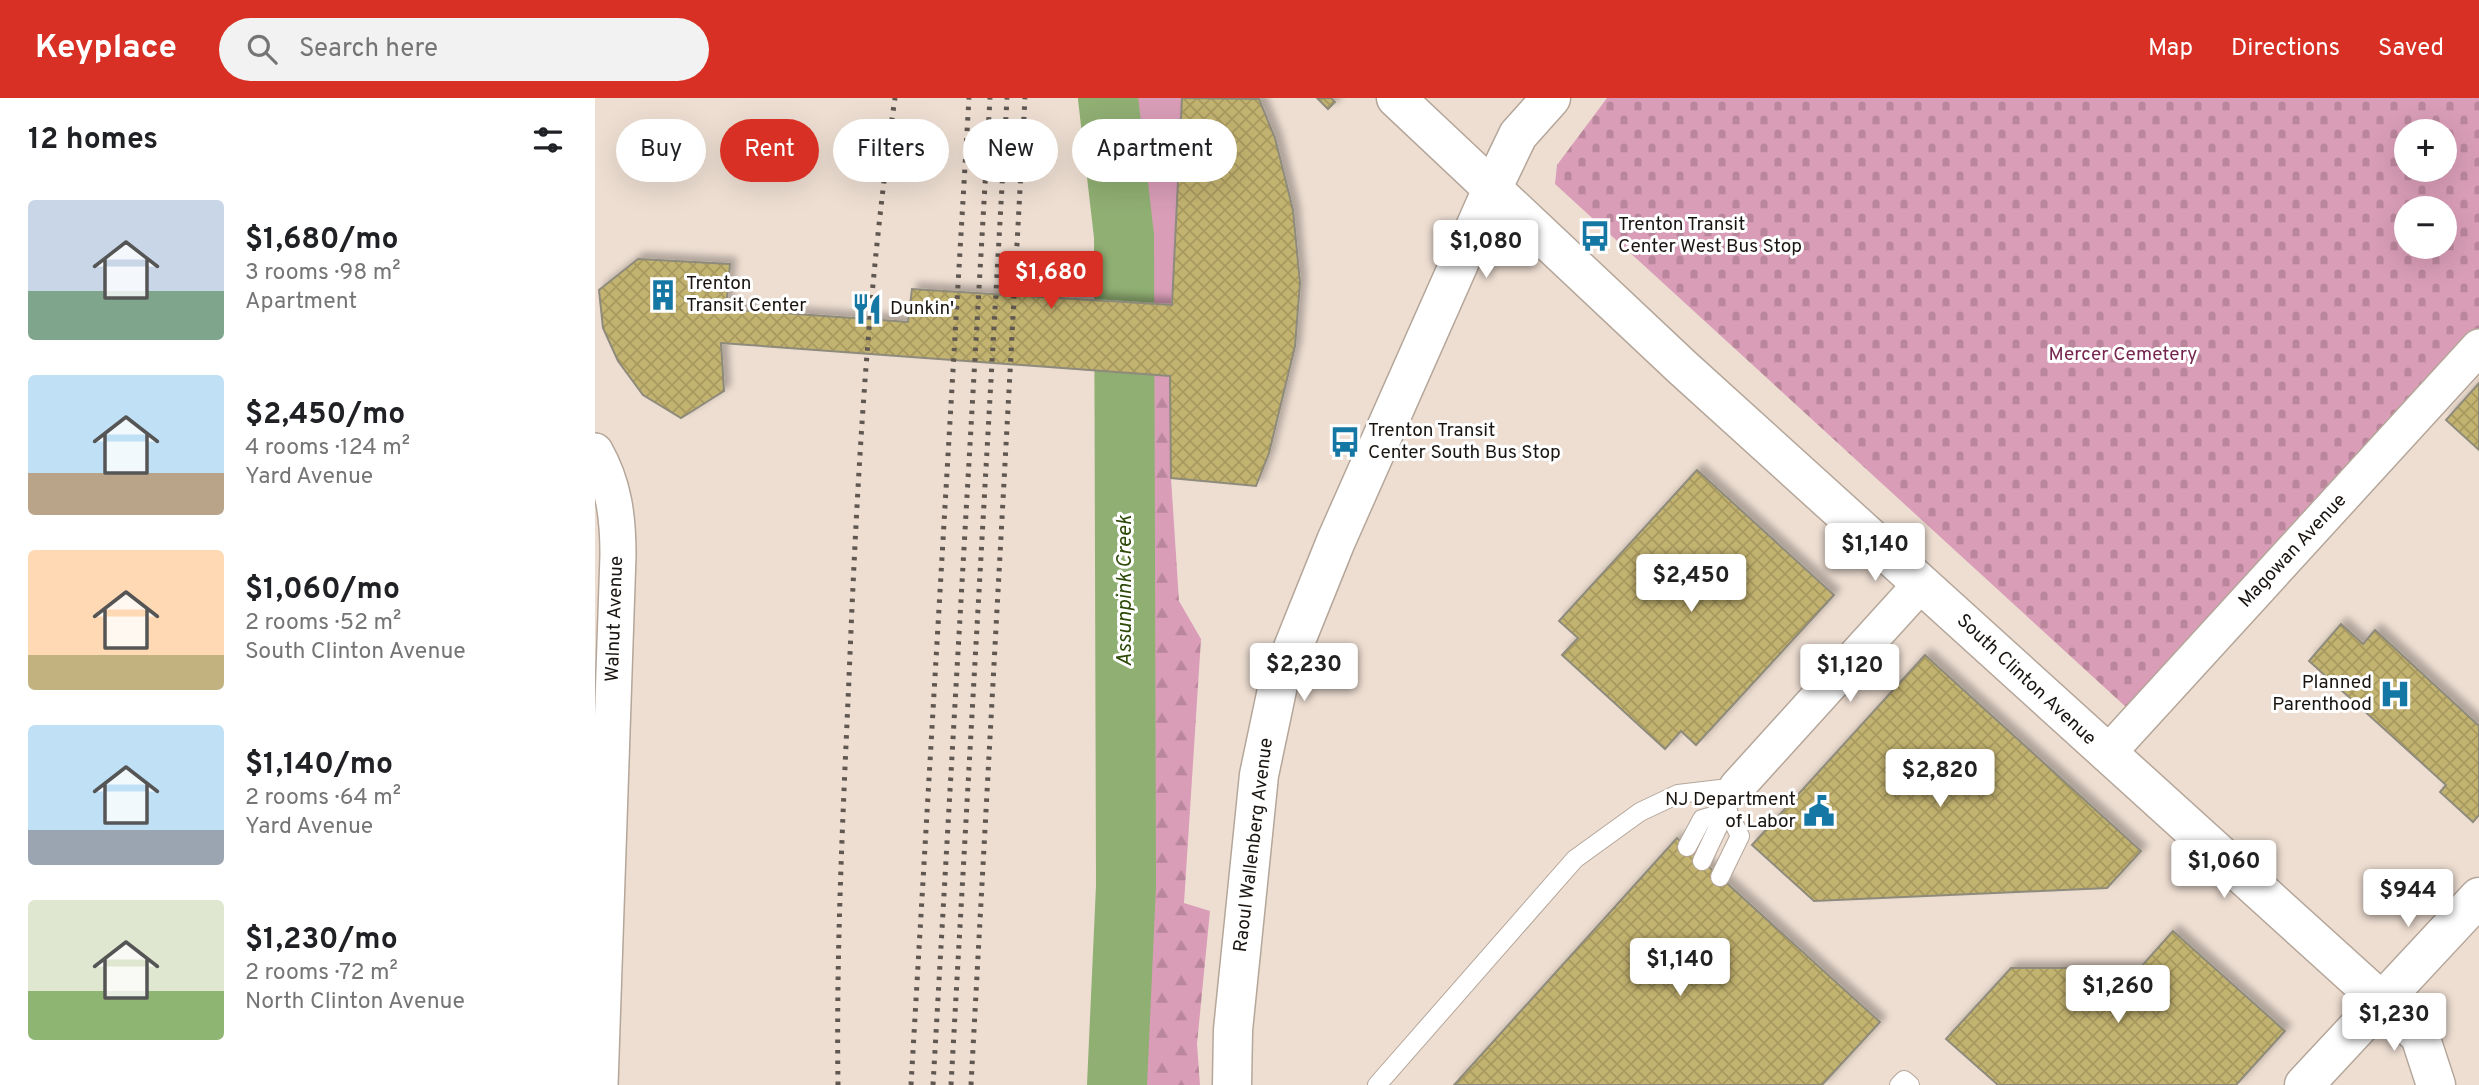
<!DOCTYPE html>
<meta charset="utf-8">
<style>
:root{--surface:#fff;--page:#f2f2f2;--text:#202124;--muted:#757577;--accent:#d93025}
body{margin:0;font-family:Overpass,sans-serif;background:var(--page);color:var(--text);height:100vh;display:flex;flex-direction:column;font-size:26px;white-space:nowrap}
*{box-sizing:border-box;margin:0}
p{font-size:23px;color:var(--muted)}
.icon{flex:none;width:38px;height:38px;fill:none;stroke:currentColor;stroke-width:2;stroke-linecap:round;stroke-linejoin:round}
.map{position:relative;flex:1;overflow:hidden}
.side{display:flex;flex-direction:column;background:var(--surface);width:595px}
.side>*{flex:none}
.top-card{position:absolute;left:21px;top:21px;width:665px;height:63px;display:flex;gap:14px}
.buttons{position:absolute;left:1799px;top:21px;display:grid;gap:14px}
.buttons a{display:grid;place-items:center;width:63px;height:63px;border-radius:50%;background:var(--surface);box-shadow:0 7px 28px #0002;font-size:35px}
.price{position:absolute;translate:-50% -60px;padding:0 16px;border-radius:7px;background:#fff;color:#222;font-size:23px;line-height:46px;filter:drop-shadow(0 2px 4px #0008)}
.price::after{content:'';position:absolute;left:50%;top:42px;width:21px;height:16px;margin-left:-10px;background:inherit;clip-path:polygon(0 0,100% 0,50% 100%)}
.price.current{background:var(--accent);color:#fff}
ul{padding:0;list-style:none}
li{display:flex;align-items:center;gap:21px;height:175px;padding:0 28px}
li span{display:grid;place-items:center;flex:none;width:196px;height:140px;border-radius:7px;color:#555}
li>.icon{margin-inline-start:auto}
span .icon{width:84px;height:84px;fill:#fffc;stroke-width:1}
li b{font-size:30px}
h2{display:flex;justify-content:space-between;align-items:center;height:84px;padding:0 28px;font-size:30px}
.chip{padding:0 24px;border-radius:32px;background:var(--surface);box-shadow:0 7px 28px #0002;font-size:24px;line-height:63px}
.chip.current{background:var(--accent);color:#fff}
header{display:flex;align-items:center;gap:42px;box-sizing:border-box;height:98px;padding:0 35px;background:var(--accent);color:#fff}
header strong{font-size:33px}
nav{display:flex;gap:38px;margin-inline-start:auto;font-size:24px}
.search{width:490px;height:63px;background:var(--page);display:flex;align-items:center;gap:18px;box-sizing:border-box;padding:0 24px;border-radius:38px;color:var(--muted);font-size:26px}
main{display:flex;flex:1;min-height:0}
.map>svg:first-child{display:block}
.green{fill:#d99db7}
.forest{fill:url(#forest-firs)}
.cemetery{fill:url(#cemetery-stones);fill-rule:evenodd}
.lines{fill:none;stroke-linecap:round;stroke-linejoin:round}
.river{stroke:#90af73;stroke-width:60}
.building{fill:url(#building-cross-hatch);stroke:#8f8b7b;stroke-width:2;filter:url(#shadow)}
.lane-casing{stroke:#b5a69a;stroke-width:20}
.street-casing{stroke:#b5a69a;stroke-width:38}
.secondary-casing{stroke:#b5a69a;stroke-width:41}
.lane{stroke:#fff;stroke-width:18}
.street{stroke:#fff;stroke-width:35}
.secondary{stroke:#fff;stroke-width:38}
.rail{stroke:#605751;stroke-width:5;stroke-dasharray:3.5 7;stroke-linecap:butt}
.labels{text-anchor:middle;dominant-baseline:central;stroke-width:6;stroke-linejoin:round;paint-order:stroke}
.poi-label{font-size:19px;fill:#1a1511;stroke:#fff;text-anchor:start}
.park-label{font-size:19px;fill:#75254e;stroke:#fff}
.street-label{font-size:19px;fill:#1a1511;stroke:#fff}
.water-label{font-size:21px;font-style:italic;fill:#2e4a08;stroke:#fff}
</style>
<header>
<strong>Keyplace</strong>
<div class="search"><svg class="icon" aria-label="search" viewBox="0 0 24 24"><circle cx="10" cy="10" r="6"/><path d="M15 15l6 6"/></svg>Search here</div>
<nav><a>Map</a><a>Directions</a><a>Saved</a></nav>
</header>
<main>
<section class="side">
<h2>12 homes<svg class="icon" aria-label="filters" viewBox="0 0 24 24"><path d="M4 7h16M4 17h16"/><circle cx="9" cy="7" r="2"/><circle cx="15" cy="17" r="2"/></svg></h2>
<ul>
<li><span style="background:linear-gradient(#c9d6e8 65%,#7fa58c 0)"><svg class="icon" aria-label="home" viewBox="0 0 24 24"><path d="M3 11l9-7 9 7M6 9v11h12V9"/></svg></span><div><b>$1,680/mo</b><p>3 rooms · 98 m²</p><p>Apartment</p></div></li>
<li><span style="background:linear-gradient(#bfe0f5 70%,#b9a48a 0)"><svg class="icon" aria-label="home" viewBox="0 0 24 24"><path d="M3 11l9-7 9 7M6 9v11h12V9"/></svg></span><div><b>$2,450/mo</b><p>4 rooms · 124 m²</p><p>Yard Avenue</p></div></li>
<li><span style="background:linear-gradient(#ffd9b3 75%,#c2b280 0)"><svg class="icon" aria-label="home" viewBox="0 0 24 24"><path d="M3 11l9-7 9 7M6 9v11h12V9"/></svg></span><div><b>$1,060/mo</b><p>2 rooms · 52 m²</p><p>South Clinton Avenue</p></div></li>
<li><span style="background:linear-gradient(#bfe0f5 75%,#9aa5b1 0)"><svg class="icon" aria-label="home" viewBox="0 0 24 24"><path d="M3 11l9-7 9 7M6 9v11h12V9"/></svg></span><div><b>$1,140/mo</b><p>2 rooms · 64 m²</p><p>Yard Avenue</p></div></li>
<li><span style="background:linear-gradient(#dfe7d0 65%,#8fb573 0)"><svg class="icon" aria-label="home" viewBox="0 0 24 24"><path d="M3 11l9-7 9 7M6 9v11h12V9"/></svg></span><div><b>$1,230/mo</b><p>2 rooms · 72 m²</p><p>North Clinton Avenue</p></div></li>
</ul>
</section>
<div class="map">
<svg width="1884" height="987" viewBox="0 0 1884 987">
<defs>
<pattern id="forest-firs" width="22" height="20" patternUnits="userSpaceOnUse" patternTransform="scale(1.75)"><rect width="22" height="20" fill="#d99db7"/><path d="M5 1l3.5 6h-7zM16 11l3.5 6h-7z" fill="#ba869c"/></pattern>
<pattern id="cemetery-stones" width="16" height="16" patternUnits="userSpaceOnUse" patternTransform="scale(1.75)"><rect width="16" height="16" fill="#d99db7"/><path d="M2 7V4a2 2 0 0 1 4 0v3zM10 15v-3a2 2 0 0 1 4 0v3z" fill="#ba869c"/></pattern>
<pattern id="building-cross-hatch" width="8" height="8" patternUnits="userSpaceOnUse" patternTransform="scale(1.75)"><rect width="8" height="8" fill="#c3b36f"/><path d="M0 0l8 8M0 8l8-8" fill="none" stroke="#a7995f"/></pattern>
<filter id="shadow"><feDropShadow dx="6" dy="-6" stdDeviation="3.5" flood-color="#0004"/></filter>
</defs>
<rect width="100%" height="100%" fill="#eeded2"/>
<!-- green -->
<path class="green" d="M491 0H587L577 207 504 203Z"/>
<!-- forest -->
<path class="forest" d="M505 273 575 278 576 380 584 503 606 541 589 805 615 813 602 946 605 987H501L516 723Z"/>
<!-- cemetery -->
<path class="cemetery" d="M1012 0H1884V249L1544 621 960 86 962 67ZM1811 33H1850V72H1811ZM1811 110H1850V149H1811Z"/>
<g class="lines">
<!-- river -->
<path class="river" d="M513 0 529 138 531 788 522 987"/>
</g>
<!-- building -->
<g class="building">
<path d="M587 0 664 1 680 40 698 112 705 185 700 248 674 355 661 388 576 380 575 278 126 245 129 293 86 320 48 297 23 263 8 230 4 192 43 161 135 166 131 211 313 224 317 191 577 207Z"/>
<path d="M722 0H736L740 4 733 11Z"/>
<path d="M1884 285V352L1851 322Z"/>
<path d="M1102 372 1239 497 1101 647 1086 633 1070 651 967 557 983 540 964 523Z"/>
<path d="M1746 526 1768 546 1780 532 1884 628V717L1878 724 1845 694 1851 687 1714 563Z"/>
<path d="M1330 557 1546 753 1512 790 1219 803 1157 747Z"/>
<path d="M1082 740 1285 924 1227 987H859Z"/>
<path d="M1578 833 1690 933 1641 987H1403L1351 941 1416 870H1545Z"/>
</g>
<g class="lines">
<defs>
<g id="lane">
<path d="M1092 749 1107 721 1133 714"/>
<path d="M1125 779 1145 738 1133 714"/>
<path d="M782 987 980 761 1045 714 1083 696 1142 689 1107 763"/>
<path d="M1304 987 1309 982 1315 987"/>
</g>
<g id="street">
<path d="M0 353C19 386 23 419 23 457L5 987"/>
<path d="M1512 656 1884 249"/>
<path d="M1142 689 1326 486"/>
</g>
<g id="secondary">
<path d="M801 0 1088 270 1825 938 1841 987"/>
<path d="M637 987 638 932 664 677 683 587 741 443 897 91 923 37 956 0"/>
<path d="M1709 987 1884 799"/>
</g>
</defs>
<!-- lane casing -->
<use href="#lane" class="lane-casing"/>
<!-- street casing -->
<use href="#street" class="street-casing"/>
<!-- secondary casing -->
<use href="#secondary" class="secondary-casing"/>
<!-- lane -->
<use href="#lane" class="lane"/>
<!-- street -->
<use href="#street" class="street"/>
<!-- secondary -->
<use href="#secondary" class="secondary"/>
<!-- rail -->
<g class="rail">
<path d="M243 987C241 851 248 716 254 580 262 385 272 193 300 0"/>
<path d="M316 987 374 0"/>
<path d="M338 987 395 0"/>
<path d="M356 987 412 0"/>
<path d="M376 987 430 0"/>
</g>
</g>
<!-- icons -->
<defs>
<symbol id="bus-bare" viewBox="-9 -9 18 18"><path d="M-5-6H5V4H4V6H2V4H-2V6H-4V4H-5ZM-3.5-4V0h7V-4ZM-3.5 1.2v1.5H-2V1.2ZM2 1.2v1.5H3.5V1.2Z" fill="#1577a3" stroke="#fff" stroke-width="2.5" paint-order="stroke"/></symbol>
<symbol id="building-bare" viewBox="-9 -9 18 18"><path d="M-4-6H4V6H1V3H-1V6H-4ZM-2.5-4.3h1.7v1.8h-1.7ZM.8-4.3h1.7v1.8H.8ZM-2.5-1h1.7V.8h-1.7ZM.8-1h1.7V.8H.8Z" fill="#1577a3" stroke="#fff" stroke-width="2.5" paint-order="stroke"/></symbol>
<symbol id="restaurant-bare" viewBox="-9 -9 18 18"><path d="M-5-6h1v4h1v-4h1v4h1v-4h1v5L-1.5 .5V6h-2V.5L-5-1ZM5-6V6H3V1.5H1.5Q1.5-4 5-6Z" fill="#1577a3" stroke="#fff" stroke-width="2.5" paint-order="stroke"/></symbol>
<symbol id="hospital-bare" viewBox="-9 -9 18 18"><path d="M-5-5h3v3.5h4V-5h3V5h-3V1.5h-4V5h-3Z" fill="#1577a3" stroke="#fff" stroke-width="2.5" paint-order="stroke"/></symbol>
<symbol id="civic-bare" viewBox="-9 -9 18 18"><path d="M-.6-6.5H3V-4.5H.6V-3L4-1V1h2V6H-6V1h2V-1L-.6-3ZM-1.2 2.5V6h2.4V2.5Z" fill="#1577a3" stroke="#fff" stroke-width="2.5" paint-order="stroke"/></symbol>
</defs>
<g fill-rule="evenodd">
<use href="#bus-bare" x="978" y="116" width="44" height="44"/>
<use href="#building-bare" x="46" y="175" width="44" height="44"/>
<use href="#restaurant-bare" x="250" y="189" width="44" height="44"/>
<use href="#bus-bare" x="728" y="322" width="44" height="44"/>
<use href="#hospital-bare" x="1778" y="574" width="44" height="44"/>
<use href="#civic-bare" x="1202" y="691" width="44" height="44"/>
</g>
<g class="labels">
<!-- poi labels -->
<g class="poi-label">
<text x="1023" y="127">Trenton Transit<tspan x="1023" dy="22">Center West Bus Stop</tspan></text>
<text x="91" y="186">Trenton<tspan x="91" dy="22">Transit Center</tspan></text>
<text x="295" y="211">Dunkin'</text>
<text x="773" y="333">Trenton Transit<tspan x="773" dy="22">Center South Bus Stop</tspan></text>
<text x="1777" y="585" text-anchor="end">Planned<tspan x="1777" dy="22">Parenthood</tspan></text>
<text x="1201" y="702" text-anchor="end">NJ Department<tspan x="1201" dy="22">of Labor</tspan></text>
</g>
<!-- park labels -->
<g class="park-label">
<text x="1528" y="257">Mercer Cemetery</text>
</g>
<!-- street labels -->
<g class="street-label">
<text transform="translate(1698 453) rotate(-47)">Magowan Avenue</text>
<text transform="translate(20 521) rotate(-88)">Walnut Avenue</text>
<text transform="translate(1431 582) rotate(43)">South Clinton Avenue</text>
<text transform="translate(659 747) rotate(-83)">Raoul Wallenberg Avenue</text>
</g>
<!-- water labels -->
<g class="water-label">
<text transform="translate(530 493) rotate(-90)">Assunpink Creek</text>
</g>
</g>
</svg>
<div class="buttons">
<a>+</a>
<a>−</a>
</div>
<b class="price" style="left:891px;top:182px">$1,080</b>
<b class="price current" style="left:456px;top:213px">$1,680</b>
<b class="price" style="left:1280px;top:485px">$1,140</b>
<b class="price" style="left:1096px;top:516px">$2,450</b>
<b class="price" style="left:709px;top:605px">$2,230</b>
<b class="price" style="left:1255px;top:606px">$1,120</b>
<b class="price" style="left:1345px;top:711px">$2,820</b>
<b class="price" style="left:1629px;top:802px">$1,060</b>
<b class="price" style="left:1813px;top:831px">$944</b>
<b class="price" style="left:1085px;top:900px">$1,140</b>
<b class="price" style="left:1523px;top:927px">$1,260</b>
<b class="price" style="left:1799px;top:955px">$1,230</b>
<div class="top-card">
<a class="chip">Buy</a>
<a class="chip current">Rent</a>
<a class="chip">Filters</a>
<a class="chip">New</a>
<a class="chip">Apartment</a>
</div>
</div>
</main>
